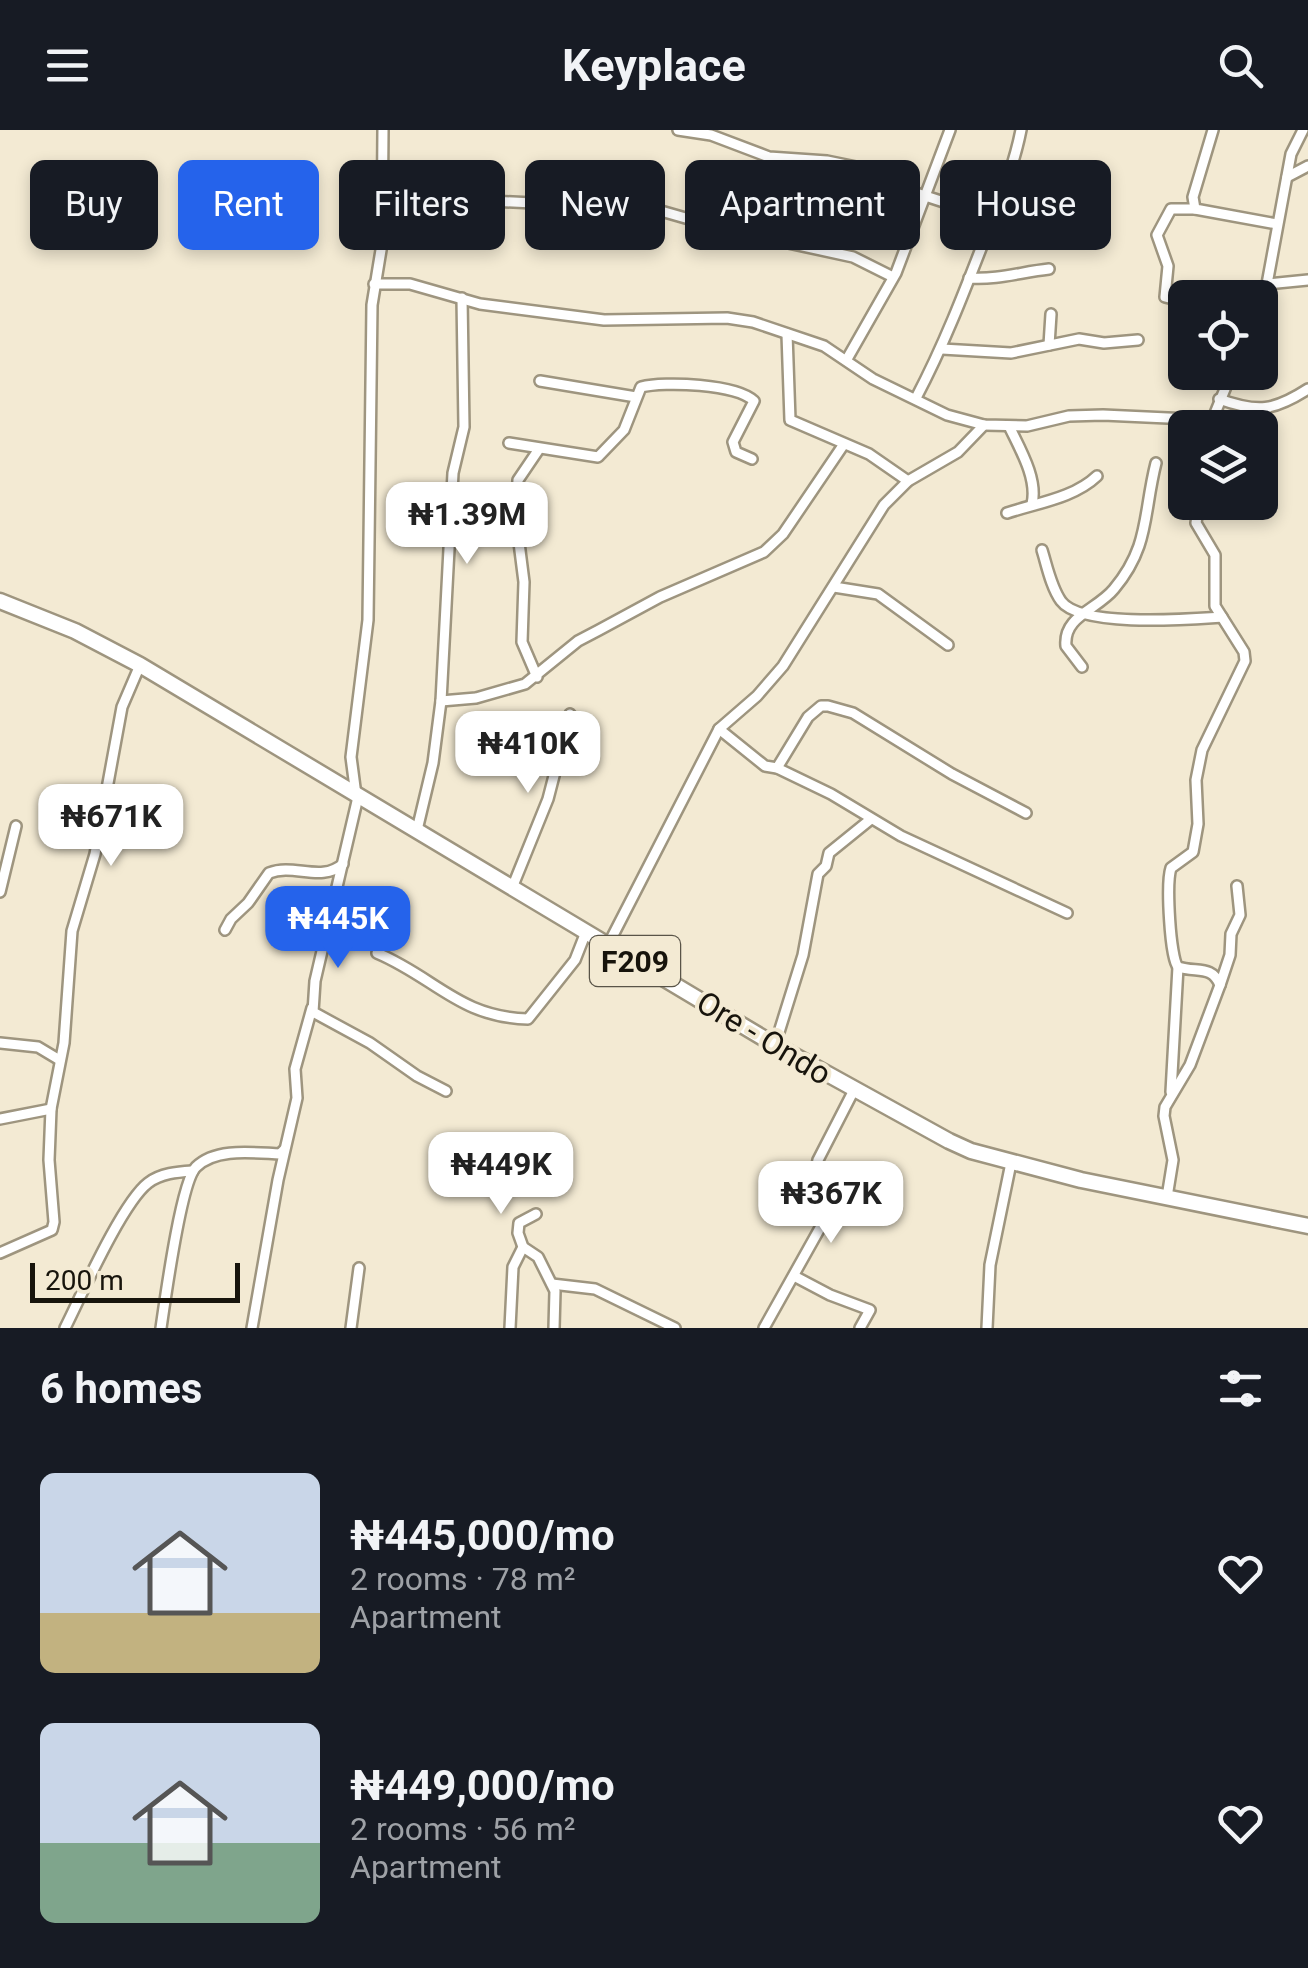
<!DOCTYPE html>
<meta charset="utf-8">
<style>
:root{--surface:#171b24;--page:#20242c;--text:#f1f3f6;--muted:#9ea1a6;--accent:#2563eb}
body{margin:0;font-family:Roboto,sans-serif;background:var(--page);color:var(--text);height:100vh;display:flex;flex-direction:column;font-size:38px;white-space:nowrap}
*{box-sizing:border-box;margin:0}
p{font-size:32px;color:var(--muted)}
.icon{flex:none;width:55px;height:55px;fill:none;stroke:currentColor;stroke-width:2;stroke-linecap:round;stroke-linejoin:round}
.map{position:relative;height:1198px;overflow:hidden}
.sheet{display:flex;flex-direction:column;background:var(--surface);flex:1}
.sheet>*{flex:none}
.guide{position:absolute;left:30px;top:30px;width:1250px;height:90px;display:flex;gap:20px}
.tools{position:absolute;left:1168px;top:150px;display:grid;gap:20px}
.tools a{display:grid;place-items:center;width:110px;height:110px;border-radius:15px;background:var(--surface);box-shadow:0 5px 15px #0003;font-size:50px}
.scale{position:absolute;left:30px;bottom:25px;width:210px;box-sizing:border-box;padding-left:10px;border:5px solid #17140c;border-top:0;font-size:28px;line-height:35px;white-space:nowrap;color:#17140c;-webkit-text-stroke:8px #f3ead3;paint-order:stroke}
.price{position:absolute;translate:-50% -85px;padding:0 22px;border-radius:20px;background:#fff;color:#222;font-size:32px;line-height:65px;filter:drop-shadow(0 2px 5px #0008)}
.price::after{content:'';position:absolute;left:50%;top:60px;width:30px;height:22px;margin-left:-15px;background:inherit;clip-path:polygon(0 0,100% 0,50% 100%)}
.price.selected{background:var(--accent);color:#fff}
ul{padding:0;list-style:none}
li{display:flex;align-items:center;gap:30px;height:250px;padding:0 40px}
li span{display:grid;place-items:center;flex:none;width:280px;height:200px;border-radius:15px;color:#555}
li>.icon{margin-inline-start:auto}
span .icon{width:120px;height:120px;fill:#fffc;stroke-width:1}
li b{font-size:42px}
h2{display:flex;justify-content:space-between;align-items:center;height:120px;padding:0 40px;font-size:42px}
.chip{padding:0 35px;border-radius:15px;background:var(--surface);box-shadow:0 5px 15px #0003;font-size:35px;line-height:90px}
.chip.selected{background:var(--accent);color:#fff}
header{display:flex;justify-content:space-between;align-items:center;height:130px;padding:0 40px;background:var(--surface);font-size:45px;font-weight:700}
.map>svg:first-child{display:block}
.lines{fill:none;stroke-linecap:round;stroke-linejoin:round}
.street-casing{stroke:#9e957f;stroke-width:14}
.primary-casing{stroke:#9e957f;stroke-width:19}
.street{stroke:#fff;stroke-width:9}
.primary{stroke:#fff;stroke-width:14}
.labels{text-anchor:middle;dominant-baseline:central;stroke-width:8;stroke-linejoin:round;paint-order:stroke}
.shield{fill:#f3ead3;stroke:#595448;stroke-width:2.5}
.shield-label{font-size:30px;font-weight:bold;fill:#17140c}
.street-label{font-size:32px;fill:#17140c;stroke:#f3ead3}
</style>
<header><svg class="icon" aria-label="menu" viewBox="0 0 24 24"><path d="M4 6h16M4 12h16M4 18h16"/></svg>Keyplace<svg class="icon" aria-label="search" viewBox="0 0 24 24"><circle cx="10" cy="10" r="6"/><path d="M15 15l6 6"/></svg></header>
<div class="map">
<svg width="1308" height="1198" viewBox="0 0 1308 1198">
<rect width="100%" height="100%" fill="#f3ead3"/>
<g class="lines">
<defs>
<g id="street">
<path d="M678 0 711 5 769 27 827 31 866 39 913 62 993 88"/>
<path d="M1213 0 1193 67 1195 79 1277 94"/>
<path d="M1287 47 1308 36"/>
<path d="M381 72 491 71 654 79 724 99 853 127 891 146"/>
<path d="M969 148C998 150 1021 142 1049 139"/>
<path d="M374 154H410L480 174 604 190 727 188 753 192 824 216 873 249 947 285 984 295 1027 296 1069 286 1103 285 1211 290"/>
<path d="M1267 154 1308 150"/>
<path d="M1185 172 1165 167 1168 136 1157 105 1171 79H1195"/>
<path d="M1260 173 1267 154 1291 24 1303 0"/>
<path d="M787 204 790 290 869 324 908 351"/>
<path d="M1049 215 1051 184"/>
<path d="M942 219 1011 223 1079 209 1104 213 1138 210"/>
<path d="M847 229 896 143 950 0"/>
<path d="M540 251 636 267"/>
<path d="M916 268C944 215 965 160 987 103 1000 69 1014 36 1021 0"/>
<path d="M1219 269C1258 283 1274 281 1308 259"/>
<path d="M1009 296C1020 319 1038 349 1032 374"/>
<path d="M1209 298 1232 242"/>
<path d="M509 313 598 327 624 300 641 257C665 251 736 254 754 271L733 312 736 322 752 329"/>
<path d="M1199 372 1196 393 1215 425V476L1244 522 1245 531 1202 620 1196 650 1198 694 1193 722 1171 738C1166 753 1170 828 1178 837 1197 843 1212 835 1220 855"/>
<path d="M1007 383C1037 373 1074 368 1097 346"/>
<path d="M1042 420C1047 436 1051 457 1061 471 1081 498 1190 489 1222 487"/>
<path d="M834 457 878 464 948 515"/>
<path d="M1082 537 1066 516C1063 486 1097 480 1114 459 1150 416 1143 384 1156 333"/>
<path d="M537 547 522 512 524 452 516 389 518 350 539 319"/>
<path d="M441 571 476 568 525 554 578 511 599 500 660 467 764 422 783 404 844 314"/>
<path d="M719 599 765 636 777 638 831 664 901 706 1067 783"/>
<path d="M777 638 808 587 821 576H828L853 583 952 644 1026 683"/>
<path d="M356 665 351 627 368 490 372 175 382 114 383 0"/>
<path d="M358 667 315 851 313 882 370 913 417 946 446 961"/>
<path d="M417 700 433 633 441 571 453 343 464 297 462 168"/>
<path d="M512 758 548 669 570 584"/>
<path d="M0 762 16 696"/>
<path d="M225 800 231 789 248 773 269 743C294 733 321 753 343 734"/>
<path d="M608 815 719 599 757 566 783 536 884 375 908 351 958 322 984 295"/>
<path d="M377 823C436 848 459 887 528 889L575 830 586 802"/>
<path d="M0 913 38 917 58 929"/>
<path d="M775 915 803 825 818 744 826 736 829 723 871 689"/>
<path d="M1171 962 1178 837"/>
<path d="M0 989 51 979"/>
<path d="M1167 1067 1173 1030 1164 986 1165 977 1190 935 1220 855 1230 825 1231 804 1240 785 1237 756"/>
<path d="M536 1084 519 1093 518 1103 523 1117 538 1127 555 1161 554 1198"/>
<path d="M0 1123 52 1100 54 1092 49 1030 51 979 64 913 72 801 95 724 122 577 140 535"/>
<path d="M794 1146 830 1165 870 1180 860 1198"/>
<path d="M552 1154 595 1159 675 1198"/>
<path d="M65 1198C81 1166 122 1073 148 1053 161 1043 178 1042 193 1041"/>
<path d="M161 1198C165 1171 181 1052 196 1037 216 1017 255 1023 280 1024L284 1020"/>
<path d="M252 1198 278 1050 297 968 295 939 312 878"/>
<path d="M351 1198 359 1138"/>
<path d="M510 1198 513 1137 523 1117"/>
<path d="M764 1198 834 1073 814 1049 818 1030 854 960"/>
<path d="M987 1198 990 1135 1011 1033"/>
</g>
<path id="primary" d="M0 471 75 501 140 535 775 915 949 1011 971 1021 1081 1050 1308 1096"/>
</defs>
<!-- street casing -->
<use href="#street" class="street-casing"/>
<!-- primary casing -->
<use href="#primary" class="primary-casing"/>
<!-- street -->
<use href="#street" class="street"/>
<!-- primary -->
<use href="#primary" class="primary"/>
</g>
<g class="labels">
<!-- shield labels -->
<rect class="shield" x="590" y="806" width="90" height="50" rx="8"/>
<g class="shield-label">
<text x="635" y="831">F209</text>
</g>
<!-- street labels -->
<g class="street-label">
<text transform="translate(764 908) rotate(31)">Ore - Ondo</text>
</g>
</g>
</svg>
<div class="tools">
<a><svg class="icon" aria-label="locate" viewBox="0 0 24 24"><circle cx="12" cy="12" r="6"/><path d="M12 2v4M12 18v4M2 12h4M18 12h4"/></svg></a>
<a><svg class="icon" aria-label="layers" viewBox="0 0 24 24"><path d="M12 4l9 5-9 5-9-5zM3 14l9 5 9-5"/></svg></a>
</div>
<div class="scale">200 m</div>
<b class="price" style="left:467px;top:437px">₦1.39M</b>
<b class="price" style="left:528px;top:666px">₦410K</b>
<b class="price" style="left:111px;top:739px">₦671K</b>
<b class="price selected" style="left:338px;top:841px">₦445K</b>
<b class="price" style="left:501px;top:1087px">₦449K</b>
<b class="price" style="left:831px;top:1116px">₦367K</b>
<div class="guide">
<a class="chip">Buy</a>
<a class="chip selected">Rent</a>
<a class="chip">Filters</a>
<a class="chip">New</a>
<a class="chip">Apartment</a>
<a class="chip">House</a>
</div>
</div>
<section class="sheet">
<h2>6 homes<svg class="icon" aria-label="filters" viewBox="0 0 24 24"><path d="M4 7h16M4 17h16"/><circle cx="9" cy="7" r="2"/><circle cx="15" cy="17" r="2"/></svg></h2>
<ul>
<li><span style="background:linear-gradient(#c9d6e8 70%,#c2b280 0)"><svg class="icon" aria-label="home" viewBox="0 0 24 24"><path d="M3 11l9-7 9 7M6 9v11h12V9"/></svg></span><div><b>₦445,000/mo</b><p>2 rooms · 78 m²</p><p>Apartment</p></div><svg class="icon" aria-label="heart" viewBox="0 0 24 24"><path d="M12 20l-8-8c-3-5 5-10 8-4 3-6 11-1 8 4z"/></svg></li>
<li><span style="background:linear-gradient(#c9d6e8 60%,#7fa58c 0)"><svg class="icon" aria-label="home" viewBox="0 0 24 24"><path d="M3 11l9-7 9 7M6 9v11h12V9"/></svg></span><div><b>₦449,000/mo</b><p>2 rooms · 56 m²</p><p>Apartment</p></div><svg class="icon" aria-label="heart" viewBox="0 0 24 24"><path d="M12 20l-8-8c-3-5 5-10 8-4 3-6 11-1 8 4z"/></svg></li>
</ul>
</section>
